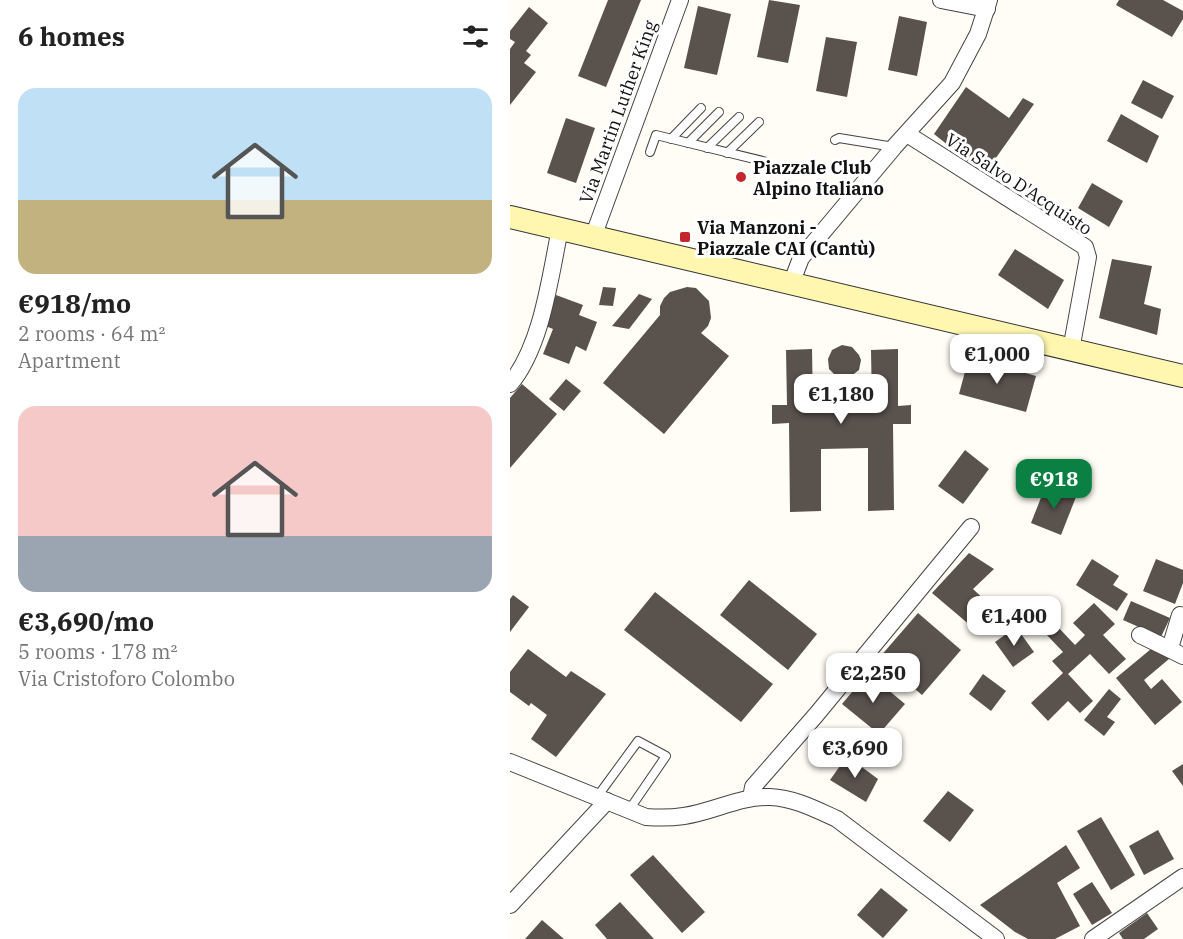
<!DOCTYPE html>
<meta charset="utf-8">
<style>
:root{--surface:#fff;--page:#f6f6f6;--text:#222;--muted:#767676;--accent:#0b8043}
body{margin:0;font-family:"IBM Plex Serif",serif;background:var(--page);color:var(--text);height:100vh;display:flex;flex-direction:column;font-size:22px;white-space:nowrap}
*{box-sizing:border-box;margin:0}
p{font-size:20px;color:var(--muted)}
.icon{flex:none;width:33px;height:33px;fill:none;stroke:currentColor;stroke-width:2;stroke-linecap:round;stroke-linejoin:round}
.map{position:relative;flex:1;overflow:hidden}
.details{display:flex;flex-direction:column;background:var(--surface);width:510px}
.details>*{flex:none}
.price{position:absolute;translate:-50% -51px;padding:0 14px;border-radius:12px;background:#fff;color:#222;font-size:20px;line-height:39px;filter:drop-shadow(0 2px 3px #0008)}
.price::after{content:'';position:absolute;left:50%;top:36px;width:18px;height:14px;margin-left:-9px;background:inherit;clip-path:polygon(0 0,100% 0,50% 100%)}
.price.on{background:var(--accent);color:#fff}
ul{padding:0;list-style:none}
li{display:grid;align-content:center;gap:12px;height:318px;padding:0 18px}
li span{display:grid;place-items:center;height:186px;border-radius:18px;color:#555}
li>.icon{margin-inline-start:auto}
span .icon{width:108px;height:108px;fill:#fffc;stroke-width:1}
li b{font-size:26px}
h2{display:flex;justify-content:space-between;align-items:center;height:72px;padding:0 18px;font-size:26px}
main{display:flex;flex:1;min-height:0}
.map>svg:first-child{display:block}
.building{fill:#5a524d}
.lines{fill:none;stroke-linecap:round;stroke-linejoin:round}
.lane-casing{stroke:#444;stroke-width:10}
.street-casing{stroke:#444;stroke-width:18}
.secondary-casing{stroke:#333;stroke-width:24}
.lane{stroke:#fff;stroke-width:8}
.street{stroke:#fff;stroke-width:16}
.secondary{stroke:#fff6b0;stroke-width:22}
.poi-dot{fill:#c4262e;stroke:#fff;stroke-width:2}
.labels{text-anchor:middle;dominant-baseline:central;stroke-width:6;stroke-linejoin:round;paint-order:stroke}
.street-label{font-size:18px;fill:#111;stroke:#fff}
.poi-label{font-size:18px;font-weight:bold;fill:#111;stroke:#fff;text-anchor:start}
</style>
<main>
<section class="details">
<h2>6 homes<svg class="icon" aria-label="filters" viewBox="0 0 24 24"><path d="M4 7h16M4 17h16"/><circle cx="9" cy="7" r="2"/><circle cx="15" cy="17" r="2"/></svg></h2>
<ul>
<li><span style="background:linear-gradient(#bfe0f5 60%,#c2b280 0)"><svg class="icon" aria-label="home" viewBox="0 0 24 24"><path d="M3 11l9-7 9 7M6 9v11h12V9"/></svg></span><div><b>€918/mo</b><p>2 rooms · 64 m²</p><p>Apartment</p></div></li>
<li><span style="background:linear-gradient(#f6c9c9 70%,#9aa5b1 0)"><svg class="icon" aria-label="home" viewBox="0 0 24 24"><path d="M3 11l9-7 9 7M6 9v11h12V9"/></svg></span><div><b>€3,690/mo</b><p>5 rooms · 178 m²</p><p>Via Cristoforo Colombo</p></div></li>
</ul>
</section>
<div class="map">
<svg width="673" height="939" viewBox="0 0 673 939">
<rect width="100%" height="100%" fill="#fffdf5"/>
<!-- building -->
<g class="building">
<path d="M98 0H131L96 87 68 76Z"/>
<path d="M259 0 290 5 278 63 247 57Z"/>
<path d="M609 0H653L673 11V19L662 37 606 5Z"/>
<path d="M188 6 221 14 207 75 174 68Z"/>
<path d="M19 7 38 23 16 51 21 55 14 63 26 72 0 105V49L5 42 0 39V31Z"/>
<path d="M389 16 417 22 407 76 378 70Z"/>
<path d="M316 37 347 42 337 97 306 91Z"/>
<path d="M633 80 664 96 652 119 621 103Z"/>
<path d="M456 87 499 118 513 98 524 104 483 162H459L424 134Z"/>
<path d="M611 114 649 136 637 163 597 141Z"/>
<path d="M56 118 85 128 66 183 37 173Z"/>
<path d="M582 183 613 201 599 227 568 208Z"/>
<path d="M505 249 554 280 538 309 488 275Z"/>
<path d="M602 259 642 266 634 304 651 309 647 335 589 318Z"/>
<path d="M93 287 106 288 103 306 89 305Z"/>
<path d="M177 287 186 288 199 301 201 318 198 326 191 333 219 356 154 434 93 383 150 315V306L154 298 160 292Z"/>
<path d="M129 294 142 299 119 329 102 326Z"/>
<path d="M46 295 73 305 69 315 87 322 76 351 66 346 59 364 33 354 43 329 33 325Z"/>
<path d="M332 345 342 347 349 355 351 360 349 370 340 377 341 406H362L361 350 388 349V406L401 405V424H383L384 510 358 511V448L311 449V511L280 512 279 423 262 424V405H277L276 350 302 349 303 407H327V377L319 369 318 359 322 350Z"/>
<path d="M459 357 526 376 516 412 449 394Z"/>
<path d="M56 379 71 391 54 411 39 399Z"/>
<path d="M12 384 47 414 0 468V398Z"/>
<path d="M455 450 479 469 453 504 428 486Z"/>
<path d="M536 485 566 497 551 535 521 523Z"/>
<path d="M459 553 484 569 463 589 480 605 461 626 422 593Z"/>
<path d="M582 559 609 576 603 585 618 594 607 611 566 585Z"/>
<path d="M646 559 673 570V583L665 604 633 591Z"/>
<path d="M239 580 307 634 278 670 210 615Z"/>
<path d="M145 592 263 684 231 722 114 630Z"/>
<path d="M3 595 19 607 0 632V599Z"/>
<path d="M621 601 660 618 651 637 613 620Z"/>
<path d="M584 603 605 624 593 635 616 659 599 674 580 654 558 674 583 701 570 713 558 701 538 721 521 703 553 673 542 661 553 652 536 634 546 625 565 645 575 635 563 623Z"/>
<path d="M408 613 451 650 412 695 369 658Z"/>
<path d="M506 627 524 652 503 667 485 642Z"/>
<path d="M647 644 659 659 634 680 641 689 652 679 672 702 645 725 606 678Z"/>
<path d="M18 649 56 677 61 671 96 694 46 757 21 739 37 715 21 703 19 706 0 692V672Z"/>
<path d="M358 673 395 704 369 734 332 704Z"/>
<path d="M473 674 496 691 481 711 459 694Z"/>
<path d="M599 689 611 699 597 717 605 722 594 736 574 720Z"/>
<path d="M337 756 368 779 356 802 320 780Z"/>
<path d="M673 764V786L662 771Z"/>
<path d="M438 791 464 810 440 842 413 821Z"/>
<path d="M591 817 625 875 601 890 567 831Z"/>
<path d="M648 830 664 859 634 875 619 846Z"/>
<path d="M556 845 570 868 547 883 570 926 545 939H518L505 932 470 905Z"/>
<path d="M143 855 195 912 172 933 120 875Z"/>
<path d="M582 882 602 913 582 925 563 894Z"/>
<path d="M371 888 398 910 373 938 347 915Z"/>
<path d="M110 902 144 939H97L85 925Z"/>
<path d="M637 913 648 929 634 939H613L609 933Z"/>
<path d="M32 920 54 939H15Z"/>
</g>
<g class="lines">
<defs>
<g id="lane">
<path d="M161 139 191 108"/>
<path d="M325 140 329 138 384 147"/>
<path d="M178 143 209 112"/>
<path d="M197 148 229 117"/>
<path d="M140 152 146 135 257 162"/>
<path d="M217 153 249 122"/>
<path d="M87 797 128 741 156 756 119 810"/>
</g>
<g id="street">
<path d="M431 0 477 9"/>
<path d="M397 134 575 247 578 257 561 350"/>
<path d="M83 237 170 0"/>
<path d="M281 284 291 258 384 147 442 83 468 34 479 0"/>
<path d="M0 384C32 346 40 277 50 229"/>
<path d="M630 635 673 656"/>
<path d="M660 648 670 615"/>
<path d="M0 762 136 817C149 818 161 818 174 816 203 812 230 796 260 797 284 798 305 809 327 819L486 939"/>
<path d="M241 798 243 787 306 715 461 527"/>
<path d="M0 905 97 801"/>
<path d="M583 939 673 877"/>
</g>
<path id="secondary" d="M0 217 673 376"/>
</defs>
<!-- lane casing -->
<use href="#lane" class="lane-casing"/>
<!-- street casing -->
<use href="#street" class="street-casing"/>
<!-- secondary casing -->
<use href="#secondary" class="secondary-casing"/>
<!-- lane -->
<use href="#lane" class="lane"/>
<!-- street -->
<use href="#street" class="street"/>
<!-- secondary -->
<use href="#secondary" class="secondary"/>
</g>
<!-- markers -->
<g class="poi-dot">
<circle cx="231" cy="177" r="6"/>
<rect x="169" y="231" width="12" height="12" rx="3"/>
</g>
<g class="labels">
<!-- street labels -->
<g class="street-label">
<text transform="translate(108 112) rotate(-70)">Via Martin Luther King</text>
<text transform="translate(509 184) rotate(33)">Via Salvo D'Acquisto</text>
</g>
<!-- poi labels -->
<g class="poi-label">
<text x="243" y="167">Piazzale Club<tspan x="243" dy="21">Alpino Italiano</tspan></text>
<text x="187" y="227">Via Manzoni -<tspan x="187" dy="21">Piazzale CAI (Cantù)</tspan></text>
</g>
</g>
</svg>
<b class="price" style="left:487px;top:385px">€1,000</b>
<b class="price" style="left:331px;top:425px">€1,180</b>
<b class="price on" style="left:544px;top:510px">€918</b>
<b class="price" style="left:504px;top:647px">€1,400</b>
<b class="price" style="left:363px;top:704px">€2,250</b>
<b class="price" style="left:345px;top:779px">€3,690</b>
</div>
</main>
